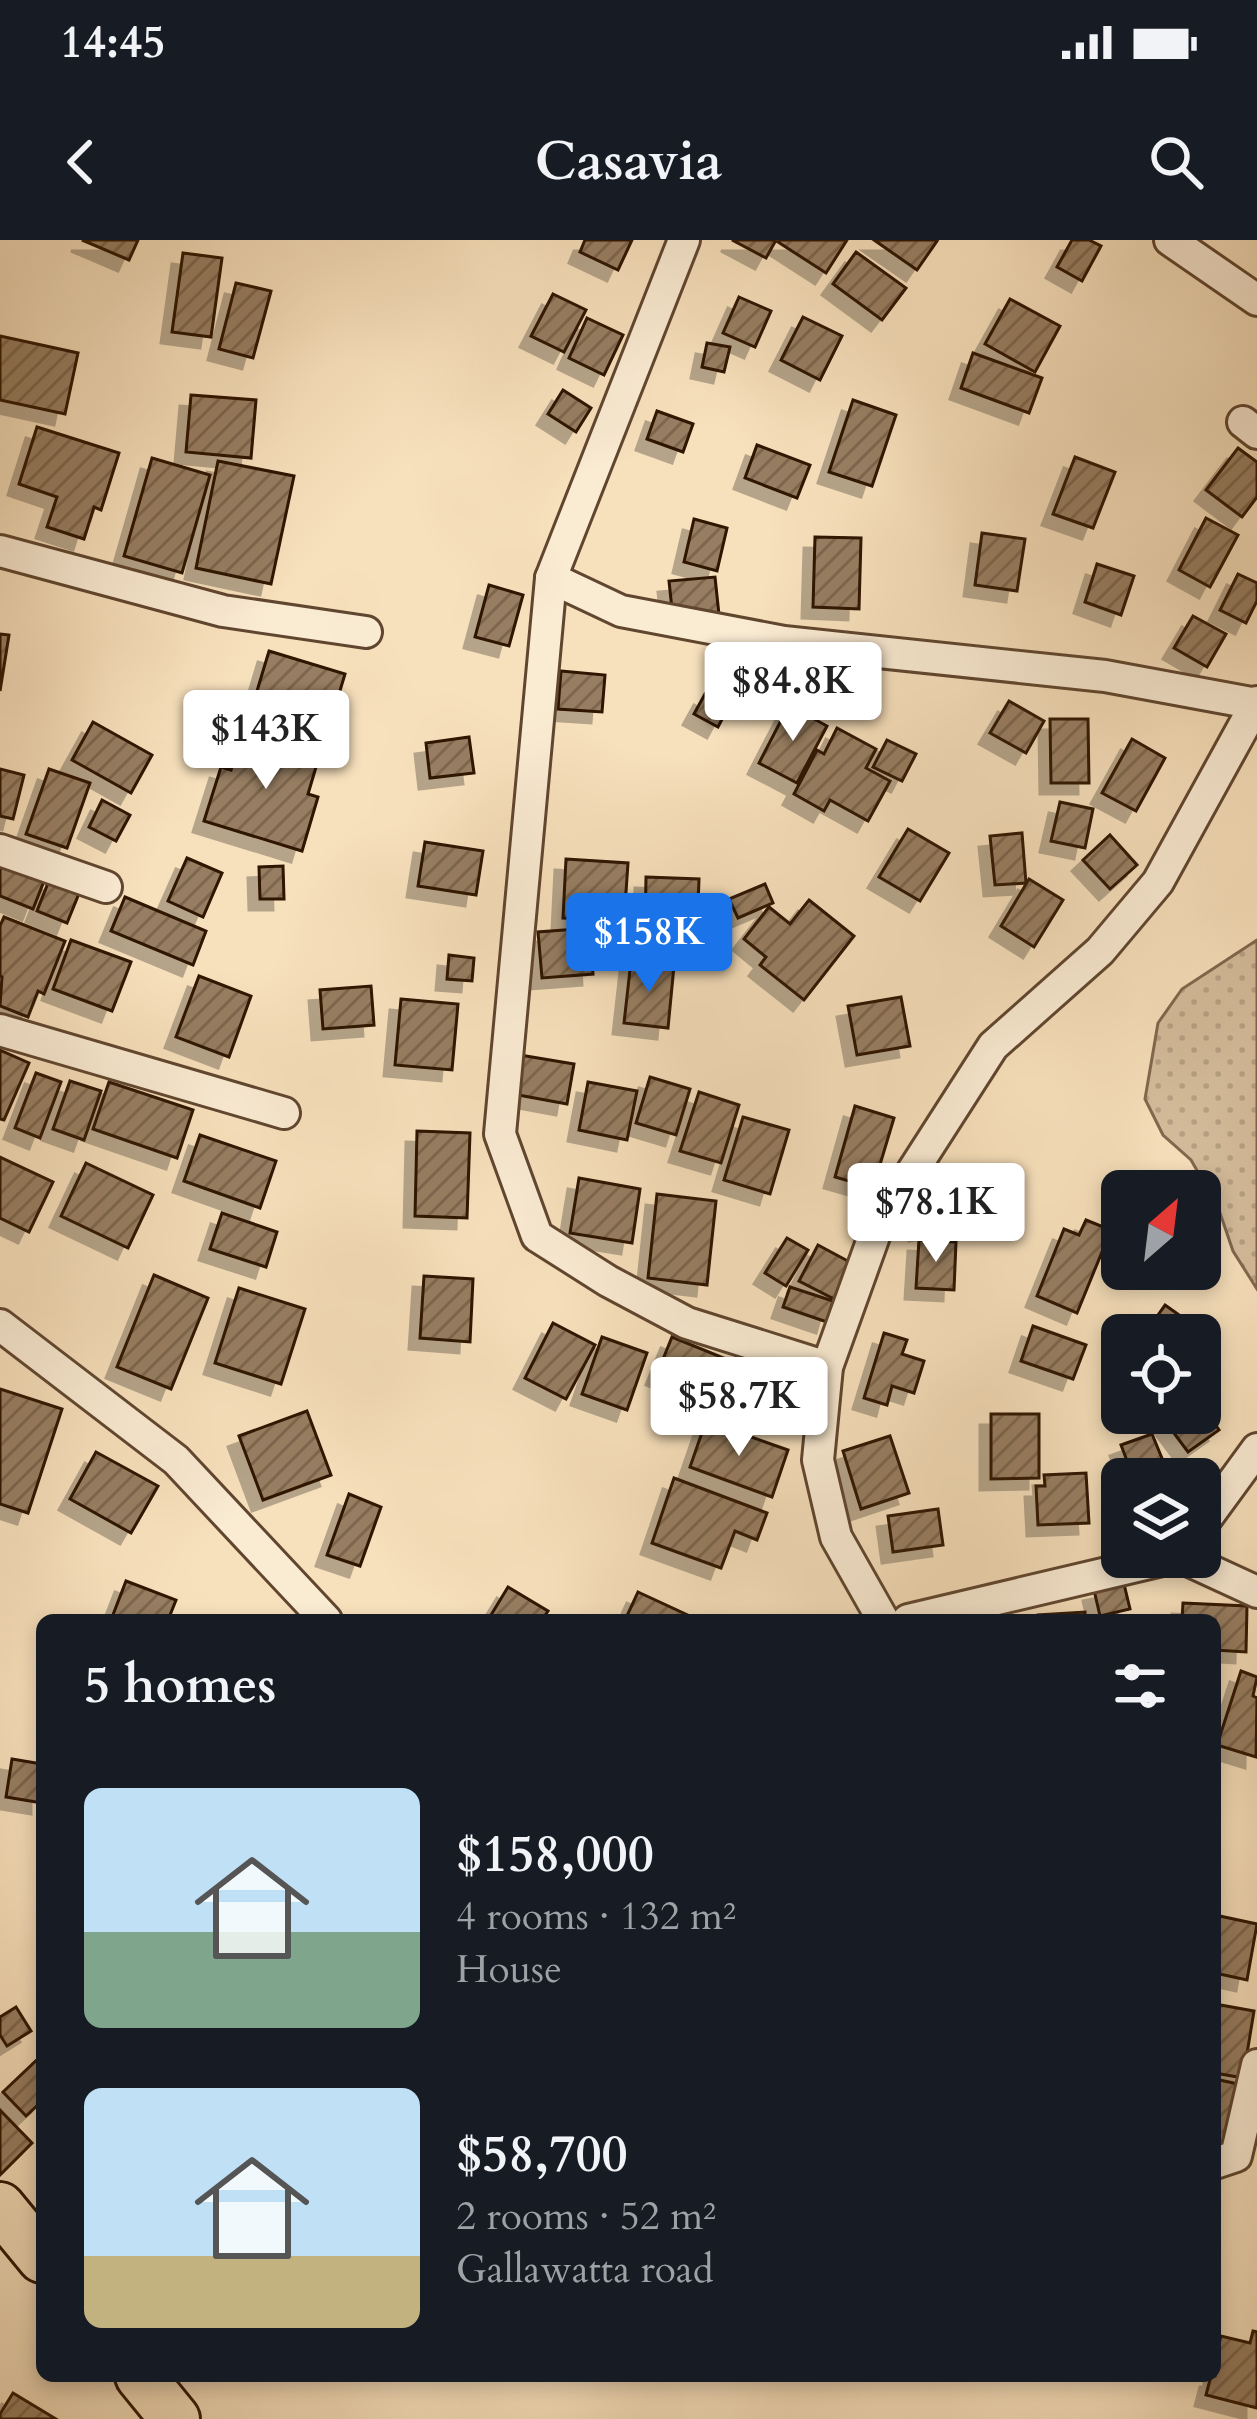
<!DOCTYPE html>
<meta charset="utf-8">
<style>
:root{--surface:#171b24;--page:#20242c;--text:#f1f3f6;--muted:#9ea1a6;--accent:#1a73e8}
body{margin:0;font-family:Cardo,serif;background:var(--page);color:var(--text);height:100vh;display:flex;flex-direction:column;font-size:45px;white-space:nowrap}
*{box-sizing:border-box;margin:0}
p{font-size:39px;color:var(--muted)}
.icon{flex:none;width:66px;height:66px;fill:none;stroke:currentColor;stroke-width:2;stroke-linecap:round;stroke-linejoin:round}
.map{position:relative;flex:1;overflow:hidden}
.sheet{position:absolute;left:36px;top:1374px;width:1185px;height:768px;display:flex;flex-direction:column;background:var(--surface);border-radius:18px;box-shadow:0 6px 18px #0003}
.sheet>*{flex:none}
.needle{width:78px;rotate:28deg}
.buttons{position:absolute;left:1101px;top:930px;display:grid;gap:24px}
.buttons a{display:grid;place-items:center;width:120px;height:120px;border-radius:18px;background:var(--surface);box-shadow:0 6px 18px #0003;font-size:60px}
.price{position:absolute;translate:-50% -102px;padding:0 27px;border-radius:12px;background:#fff;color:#222;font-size:39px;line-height:78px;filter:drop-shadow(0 3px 6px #0008)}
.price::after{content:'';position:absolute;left:50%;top:72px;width:36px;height:27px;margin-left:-18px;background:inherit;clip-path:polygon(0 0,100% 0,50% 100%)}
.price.active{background:var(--accent);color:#fff}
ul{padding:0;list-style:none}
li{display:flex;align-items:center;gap:36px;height:300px;padding:0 48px}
li span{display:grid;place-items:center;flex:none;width:336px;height:240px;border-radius:18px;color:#555}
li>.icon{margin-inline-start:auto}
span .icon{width:144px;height:144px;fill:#fffc;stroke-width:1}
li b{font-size:51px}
h2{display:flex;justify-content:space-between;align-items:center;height:144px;padding:0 48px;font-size:51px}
.status{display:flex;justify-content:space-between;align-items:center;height:84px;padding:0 60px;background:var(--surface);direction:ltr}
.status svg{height:33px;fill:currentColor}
header{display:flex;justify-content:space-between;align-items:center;height:156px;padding:0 48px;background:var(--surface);font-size:54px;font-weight:700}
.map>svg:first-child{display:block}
.grass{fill:url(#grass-dots);stroke:#82684e;stroke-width:3}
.building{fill:url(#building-hatch);stroke:#2e1300;stroke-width:3;filter:url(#shadow)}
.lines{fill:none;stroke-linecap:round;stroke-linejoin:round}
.minor-casing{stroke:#60462f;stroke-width:36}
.primary-casing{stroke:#2e1300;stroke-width:54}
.minor{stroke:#faebd3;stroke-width:30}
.primary{stroke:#f7e0bc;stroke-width:48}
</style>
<div class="status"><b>14:45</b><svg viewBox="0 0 49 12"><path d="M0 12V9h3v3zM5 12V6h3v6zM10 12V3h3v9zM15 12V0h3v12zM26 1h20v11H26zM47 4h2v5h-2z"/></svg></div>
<header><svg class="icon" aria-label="back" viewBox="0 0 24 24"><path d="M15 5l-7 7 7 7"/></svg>Casavia<svg class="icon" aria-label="search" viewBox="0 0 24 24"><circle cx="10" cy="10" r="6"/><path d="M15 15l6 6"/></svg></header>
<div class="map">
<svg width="1257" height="2179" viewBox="0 0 1257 2179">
<defs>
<pattern id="grass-dots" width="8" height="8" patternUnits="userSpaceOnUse" patternTransform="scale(3)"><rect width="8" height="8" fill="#d5bd9c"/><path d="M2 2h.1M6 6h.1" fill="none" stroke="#b7a285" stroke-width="1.8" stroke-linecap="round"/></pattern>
<pattern id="building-hatch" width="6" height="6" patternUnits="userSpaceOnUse" patternTransform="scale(3)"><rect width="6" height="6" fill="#977e62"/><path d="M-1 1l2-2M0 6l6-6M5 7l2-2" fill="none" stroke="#7c664e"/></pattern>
<filter id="shadow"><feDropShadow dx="-11" dy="11" stdDeviation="0" flood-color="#0004"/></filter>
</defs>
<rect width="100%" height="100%" fill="#f7e0bc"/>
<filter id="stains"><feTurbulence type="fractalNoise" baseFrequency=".00167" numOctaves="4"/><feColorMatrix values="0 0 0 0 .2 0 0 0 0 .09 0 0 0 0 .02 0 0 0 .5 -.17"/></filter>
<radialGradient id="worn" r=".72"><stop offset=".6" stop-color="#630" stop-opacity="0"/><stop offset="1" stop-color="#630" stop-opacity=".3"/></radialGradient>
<!-- grass -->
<path class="grass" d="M1257 700V1049L1233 1011 1218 967 1191 920 1163 895 1145 859 1158 783 1182 749Z"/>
<!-- building -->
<g class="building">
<path d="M82 0H138L129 20Z"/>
<path d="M585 0H632L618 30 580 12Z"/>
<path d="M732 0H776L766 18Z"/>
<path d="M780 0H847L826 33 778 2Z"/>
<path d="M874 0H935L937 1 917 30Z"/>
<path d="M1072 0H1089L1101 6 1082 41 1057 27Z"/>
<path d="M856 12 906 48 882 80 833 44Z"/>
<path d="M183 13 222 18 211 97 172 92Z"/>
<path d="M236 43 271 51 253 118 219 109Z"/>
<path d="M553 54 586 70 564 112 531 96Z"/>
<path d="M739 57 771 71 755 107 723 93Z"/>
<path d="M1010 59 1060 86 1035 132 985 104Z"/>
<path d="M803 77 842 96 820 140 781 120Z"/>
<path d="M587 78 623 95 604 135 569 118Z"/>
<path d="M0 96 78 113 65 174 0 160Z"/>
<path d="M707 103 730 107 724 132 702 127Z"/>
<path d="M973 113 1042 138 1029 173 961 148Z"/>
<path d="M563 150 591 168 576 192 548 174Z"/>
<path d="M191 155 256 160 251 218 186 212Z"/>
<path d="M853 160 896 175 872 246 829 232Z"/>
<path d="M657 171 693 184 683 212 647 199Z"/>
<path d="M37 187 119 213 101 270 94 267 84 299 47 287 57 257 19 244Z"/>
<path d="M757 205 810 225 797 258 745 238Z"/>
<path d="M1238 208 1257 222V257L1242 277 1206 250Z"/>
<path d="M1075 217 1115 232 1093 288 1053 274Z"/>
<path d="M152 218 210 235 182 333 124 316Z"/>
<path d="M218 221 294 236 271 344 196 328Z"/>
<path d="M1206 278 1238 295 1210 347 1179 330Z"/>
<path d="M694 279 727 288 717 331 684 322Z"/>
<path d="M982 293 1025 299 1017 351 975 345Z"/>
<path d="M815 297 861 298 859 369 813 367Z"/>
<path d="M1097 324 1134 336 1121 375 1085 362Z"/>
<path d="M1238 334 1257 343V361L1246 383 1220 370Z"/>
<path d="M715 337 719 375 673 379 669 341Z"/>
<path d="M489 345 523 355 509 406 475 397Z"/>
<path d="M1193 376 1226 394 1207 427 1174 408Z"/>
<path d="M0 394 9 395 0 451Z"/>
<path d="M269 411 345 434 330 484 254 461Z"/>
<path d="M561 431 605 435 602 472 558 469Z"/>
<path d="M705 454 729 466 718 487 694 474Z"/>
<path d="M1009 461 1044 481 1026 513 990 493Z"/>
<path d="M789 465 827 486 797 543 759 523Z"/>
<path d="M1050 479H1088L1089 543H1051Z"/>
<path d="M93 482 152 515 131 553 72 520Z"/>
<path d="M837 488 876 509 866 528 890 541 868 581 830 560 824 571 794 554 817 510 824 514Z"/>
<path d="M241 494 260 500 261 494 291 503 290 508 319 517 308 554 318 557 302 611 204 581 221 527 231 530Z"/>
<path d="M469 497 474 533 430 538 426 503Z"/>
<path d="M1132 499 1165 518 1136 571 1102 553Z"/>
<path d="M887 500 916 514 902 541 873 527Z"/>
<path d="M0 529 24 535 13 579 0 576Z"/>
<path d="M49 529 90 543 67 608 26 594Z"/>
<path d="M102 560 130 575 116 601 89 587Z"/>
<path d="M1060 562 1093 569 1085 608 1051 601Z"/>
<path d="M908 589 949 613 920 661 879 637Z"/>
<path d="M1022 593 1026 643 995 645 990 596Z"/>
<path d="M1110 595 1137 625 1110 649 1083 620Z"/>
<path d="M425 602 483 611 476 655 418 646Z"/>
<path d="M0 618 46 636 33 669 0 656Z"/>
<path d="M187 618 222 633 203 677 168 661Z"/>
<path d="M566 619 628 623 624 681 563 678Z"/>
<path d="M283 626 284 659H260L259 627Z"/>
<path d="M646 637 699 639 697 693 645 691Z"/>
<path d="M50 638 80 651 67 683 37 671Z"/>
<path d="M1029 639 1063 660 1034 707 1001 686Z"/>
<path d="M765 644 773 663 738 678 729 659Z"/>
<path d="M125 657 206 691 193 725 111 691Z"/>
<path d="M809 660 854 696 804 760 760 725 766 717 744 699 769 667 790 684Z"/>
<path d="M4 677 65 701 44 754 38 751 28 777 0 766 2 737 0 736V686Z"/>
<path d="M590 688 593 734 542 738 538 692Z"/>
<path d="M71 700 131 722 112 771 53 749Z"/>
<path d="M449 715 474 718 472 741 447 739Z"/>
<path d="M631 721 674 726 668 788 624 783Z"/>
<path d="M199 736 251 756 229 817 176 797Z"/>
<path d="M371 746 374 785 323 789 320 750Z"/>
<path d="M901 757 910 806 857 815 848 766Z"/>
<path d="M401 759 458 764 452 830 395 825Z"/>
<path d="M0 810 29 823 4 880 0 879Z"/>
<path d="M520 815 574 824 567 864 513 854Z"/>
<path d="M36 833 61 842 40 898 15 888Z"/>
<path d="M650 837 690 849 676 895 636 883Z"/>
<path d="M70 841 101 851 84 900 53 889Z"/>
<path d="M109 842 193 870 177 918 93 889Z"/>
<path d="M588 842 637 851 627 900 579 890Z"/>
<path d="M699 852 739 865 721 923 680 911Z"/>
<path d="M855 866 894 878 873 948 835 937Z"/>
<path d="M743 877 789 890 770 954 724 940Z"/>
<path d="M417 891 470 893 467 978 415 976Z"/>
<path d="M200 895 276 921 260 968 184 941Z"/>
<path d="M0 917 53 942 29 992 0 978Z"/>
<path d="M86 923 153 955 128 1008 61 976Z"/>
<path d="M955 935 962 983 920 990 912 942Z"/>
<path d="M579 938 640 949 632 1003 570 993Z"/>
<path d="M657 954 716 961 707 1045 648 1038Z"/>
<path d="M222 973 277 992 266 1027 210 1009Z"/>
<path d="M1086 980 1111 990 1077 1073 1037 1056 1064 989 1079 995Z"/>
<path d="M787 998 808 1010 786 1046 765 1033Z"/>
<path d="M919 1000 956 1002 954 1050 916 1048Z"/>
<path d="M818 1005 859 1027 840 1062 799 1041Z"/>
<path d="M154 1035 208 1058 171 1149 117 1127Z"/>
<path d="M424 1036 473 1039 470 1102 420 1098Z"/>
<path d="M790 1047 833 1061 827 1082 783 1067Z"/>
<path d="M239 1048 305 1069 281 1144 215 1123Z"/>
<path d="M1165 1065 1206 1094 1200 1102V1095H1144Z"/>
<path d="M553 1083 595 1105 566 1159 525 1138Z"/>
<path d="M1033 1086 1086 1105 1073 1139 1021 1121Z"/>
<path d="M884 1093 907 1100 902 1114 924 1121 914 1153 892 1146 887 1165 864 1158Z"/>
<path d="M602 1097 647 1113 627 1170 582 1154Z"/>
<path d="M672 1097 731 1121 716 1158 657 1134Z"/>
<path d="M735 1119 759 1129 745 1164 721 1155Z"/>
<path d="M0 1149 62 1169 28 1273 0 1264Z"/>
<path d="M1200 1162 1219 1190 1188 1212 1165 1181 1176 1173H1200Z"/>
<path d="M307 1171 331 1235 263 1260 239 1196Z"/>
<path d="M991 1174H1039V1238L991 1239Z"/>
<path d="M706 1181 788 1210 772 1257 690 1227Z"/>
<path d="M1152 1194 1166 1228 1134 1239 1121 1205Z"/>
<path d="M890 1196 909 1253 861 1269 843 1211Z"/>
<path d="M96 1212 158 1246 131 1293 70 1259Z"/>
<path d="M1086 1233 1089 1283 1038 1285 1036 1246H1045L1044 1235Z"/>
<path d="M674 1238 767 1273 757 1300 735 1291 721 1328 652 1303Z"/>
<path d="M349 1254 381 1267 360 1326 327 1315Z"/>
<path d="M938 1269 943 1305 893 1312 888 1276Z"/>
<path d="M126 1341 176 1360 168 1380H111Z"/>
<path d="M1124 1344 1130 1369 1100 1376 1094 1350Z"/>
<path d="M508 1347 548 1371 542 1380H488Z"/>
<path d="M638 1352 694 1378 693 1380H625Z"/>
<path d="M1183 1363 1247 1366 1246 1412 1215 1410V1380H1182Z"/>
<path d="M1085 1372V1380H1038V1375Z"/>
<path d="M1241 1431 1257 1437 1253 1456 1257 1458 1256 1517 1217 1505Z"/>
<path d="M12 1519 42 1524V1563L6 1557Z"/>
<path d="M1215 1675 1257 1684 1247 1740 1215 1733Z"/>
<path d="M1215 1764 1254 1771 1243 1838 1215 1833Z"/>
<path d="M16 1767 31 1791 7 1806 0 1795V1777Z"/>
<path d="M42 1815V1861L26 1876 3 1852Z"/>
<path d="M1215 1839 1238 1844 1227 1903 1215 1900Z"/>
<path d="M0 1870 32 1903 0 1935Z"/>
<path d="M1253 2091 1257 2092V2168L1206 2155 1211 2136H1215V2119L1221 2096 1250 2103Z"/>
<path d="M13 2153 56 2179H0V2174Z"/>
</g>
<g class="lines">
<defs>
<g id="minor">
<path d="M684 0 551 338 500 894 537 996 608 1041 687 1083 827 1127"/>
<path d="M1170 0 1257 60"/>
<path d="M1243 182 1257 193"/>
<path d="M0 311 223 371 366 392"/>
<path d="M551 338 621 371 784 402 1105 436 1257 464"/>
<path d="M0 610 106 647"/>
<path d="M0 790 284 873"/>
<path d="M0 1085 176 1220 326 1380"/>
<path d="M1200 1287 1257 1209"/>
<path d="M1181 1317 1257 1352"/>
<path d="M883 1380 836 1297 818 1220 827 1127 878 985 993 806 1100 711 1158 642 1257 462"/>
<path d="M908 1380 1175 1317"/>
<path d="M1215 1923 1236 1916 1257 1825"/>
</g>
<g id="primary">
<path d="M0 1967 42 2018"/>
<path d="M140 2136 175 2179"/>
</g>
</defs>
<!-- minor casing -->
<use href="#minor" class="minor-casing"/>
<!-- primary casing -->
<use href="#primary" class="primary-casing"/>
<!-- minor -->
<use href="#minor" class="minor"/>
<!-- primary -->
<use href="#primary" class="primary"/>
</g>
<rect width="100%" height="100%" filter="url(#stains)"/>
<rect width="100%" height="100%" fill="url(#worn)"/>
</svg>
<div class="buttons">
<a><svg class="needle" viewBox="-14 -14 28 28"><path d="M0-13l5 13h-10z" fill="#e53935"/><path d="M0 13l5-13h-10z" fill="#9ea1a6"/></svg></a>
<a><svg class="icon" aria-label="locate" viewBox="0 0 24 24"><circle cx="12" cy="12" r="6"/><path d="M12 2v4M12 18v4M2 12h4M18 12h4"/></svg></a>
<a><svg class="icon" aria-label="layers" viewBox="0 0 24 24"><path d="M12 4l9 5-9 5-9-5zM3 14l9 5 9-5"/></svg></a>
</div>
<b class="price" style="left:793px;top:504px">$84.8K</b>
<b class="price" style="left:266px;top:552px">$143K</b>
<b class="price active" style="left:649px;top:755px">$158K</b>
<b class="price" style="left:936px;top:1025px">$78.1K</b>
<b class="price" style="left:739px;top:1219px">$58.7K</b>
<section class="sheet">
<h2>5 homes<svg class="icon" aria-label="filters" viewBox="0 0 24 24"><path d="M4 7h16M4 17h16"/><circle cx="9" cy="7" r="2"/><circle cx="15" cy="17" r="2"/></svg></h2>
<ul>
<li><span style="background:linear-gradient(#bfe0f5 60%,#7fa58c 0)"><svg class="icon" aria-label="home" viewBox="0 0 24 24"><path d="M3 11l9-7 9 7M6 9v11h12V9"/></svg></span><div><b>$158,000</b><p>4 rooms · 132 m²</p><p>House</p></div></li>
<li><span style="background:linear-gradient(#bfe0f5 70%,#c2b280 0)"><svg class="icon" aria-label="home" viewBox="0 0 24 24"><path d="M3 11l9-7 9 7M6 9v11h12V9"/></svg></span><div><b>$58,700</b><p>2 rooms · 52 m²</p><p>Gallawatta road</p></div></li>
</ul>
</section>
</div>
